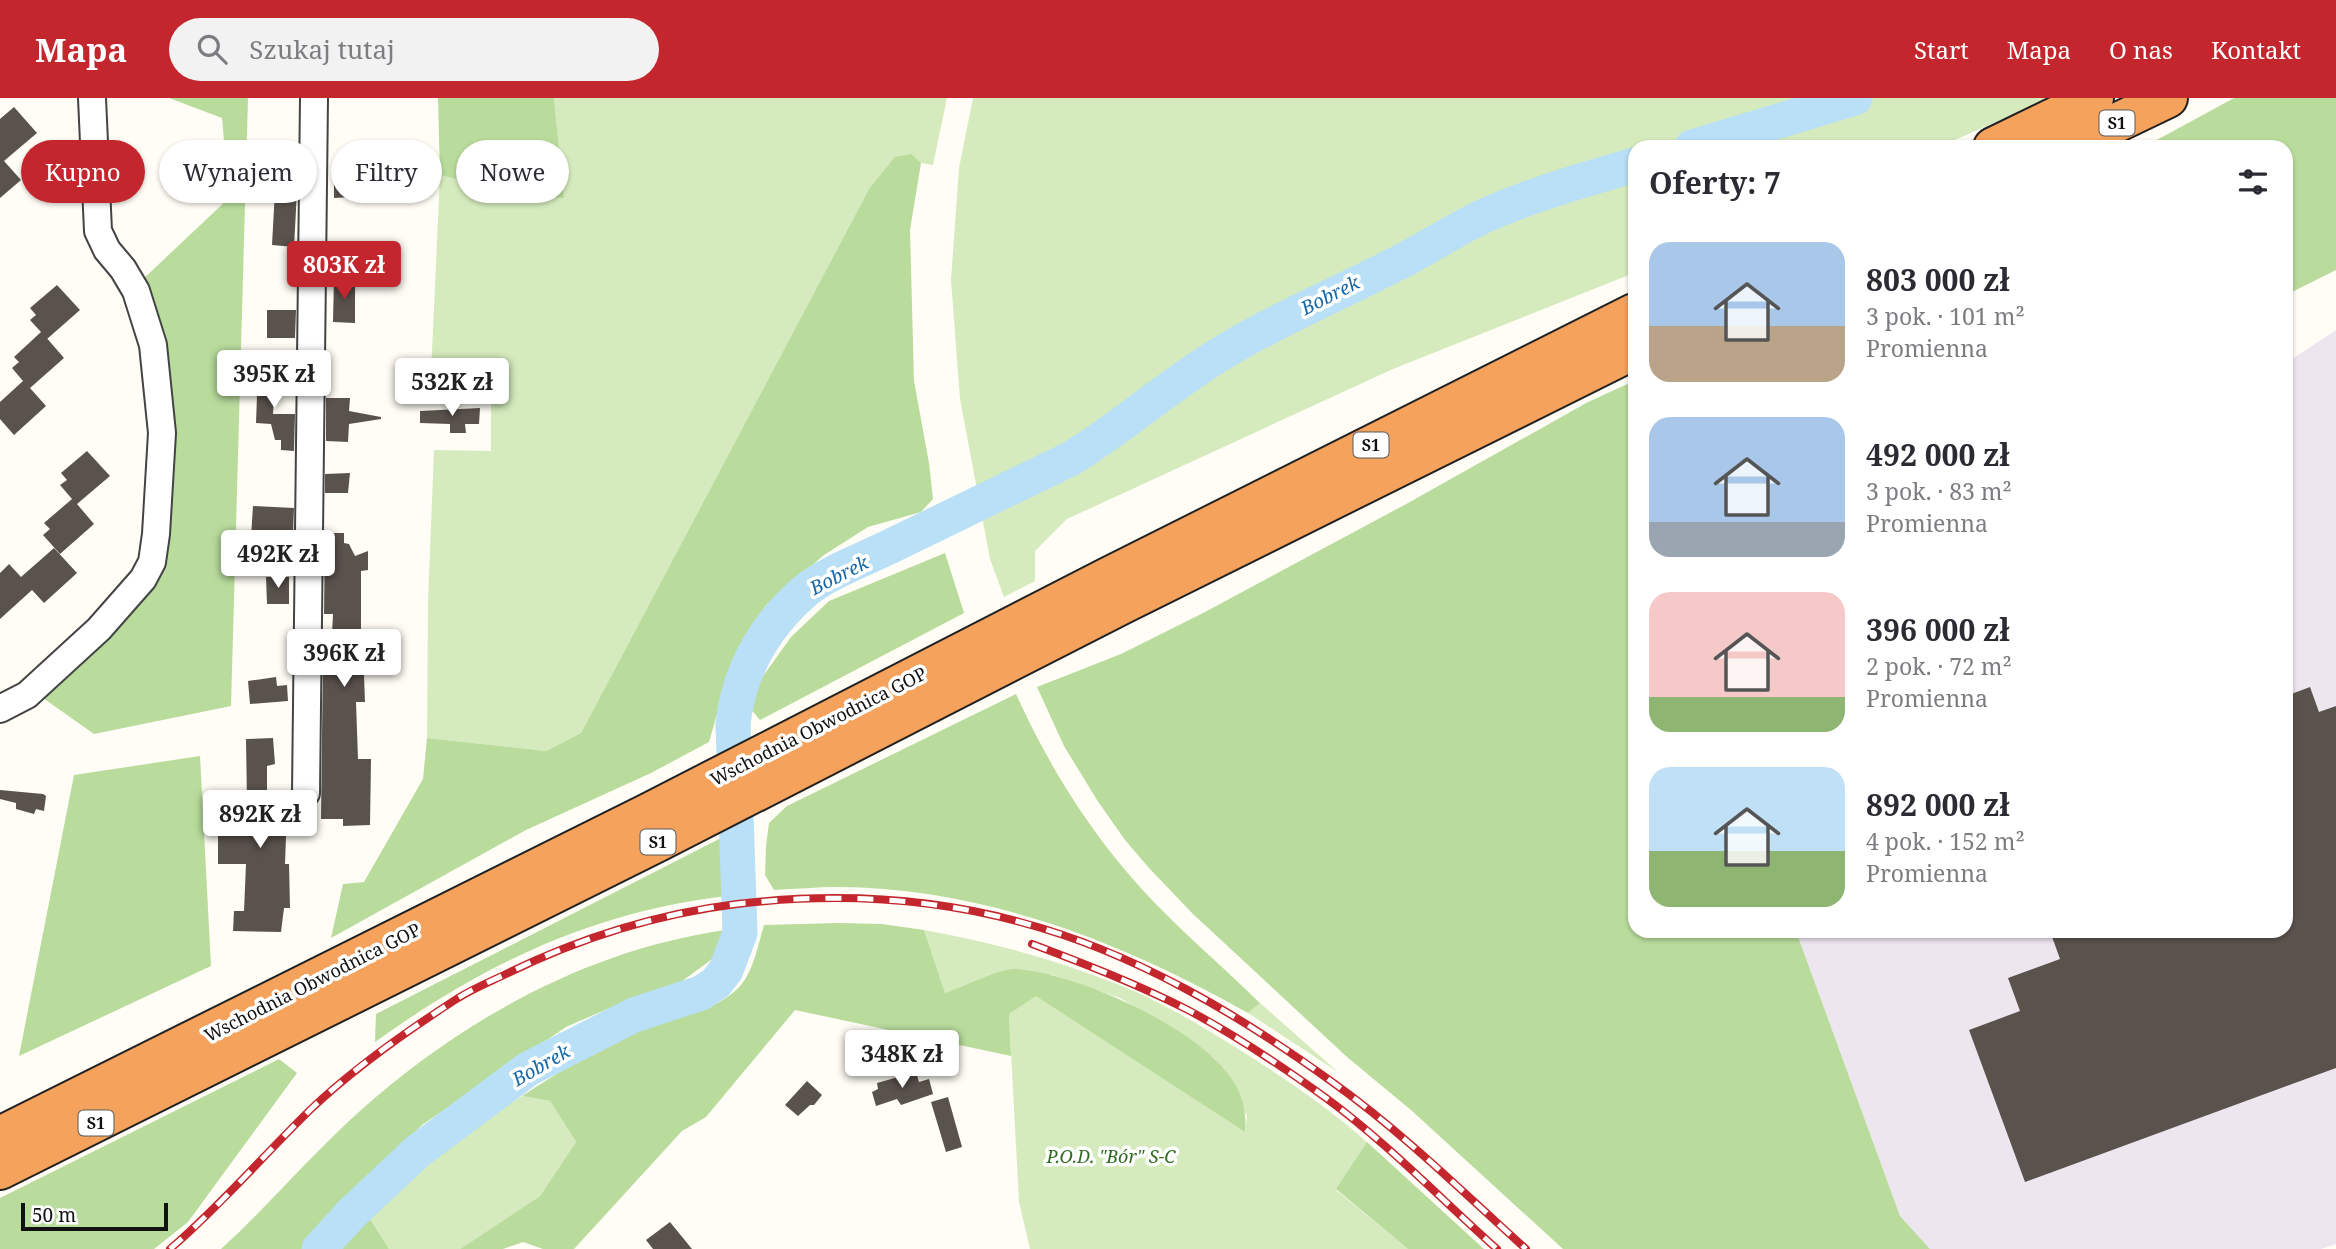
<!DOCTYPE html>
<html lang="pl">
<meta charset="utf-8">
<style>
:root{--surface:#fff;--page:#f2f2f3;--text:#2b2b33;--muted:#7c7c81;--accent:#c4262e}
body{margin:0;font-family:"Noto Serif",serif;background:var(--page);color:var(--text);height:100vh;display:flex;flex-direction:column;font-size:26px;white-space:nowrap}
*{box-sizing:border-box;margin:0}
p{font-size:23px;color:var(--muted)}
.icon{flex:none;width:38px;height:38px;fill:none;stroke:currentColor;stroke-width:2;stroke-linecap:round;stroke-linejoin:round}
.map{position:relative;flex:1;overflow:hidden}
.panel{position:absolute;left:1628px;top:42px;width:665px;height:798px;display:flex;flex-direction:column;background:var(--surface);border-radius:21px;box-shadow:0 2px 5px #0004}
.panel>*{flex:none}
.banner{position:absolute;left:21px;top:42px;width:665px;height:63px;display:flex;gap:14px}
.scale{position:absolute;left:21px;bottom:18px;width:147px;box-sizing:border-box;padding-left:7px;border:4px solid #111;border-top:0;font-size:19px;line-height:24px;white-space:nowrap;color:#111;-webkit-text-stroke:5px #fff;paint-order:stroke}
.price{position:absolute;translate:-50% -60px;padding:0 16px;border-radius:7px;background:#fff;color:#222;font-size:23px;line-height:46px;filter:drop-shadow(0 2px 4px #0008)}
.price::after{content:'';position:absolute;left:50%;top:42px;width:21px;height:16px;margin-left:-10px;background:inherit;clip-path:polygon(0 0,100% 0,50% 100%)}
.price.active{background:var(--accent);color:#fff}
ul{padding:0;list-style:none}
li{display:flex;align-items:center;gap:21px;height:175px;padding:0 21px}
li span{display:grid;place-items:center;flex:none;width:196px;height:140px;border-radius:21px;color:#555}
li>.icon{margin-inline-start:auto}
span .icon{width:84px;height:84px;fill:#fffc;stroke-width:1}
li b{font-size:30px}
h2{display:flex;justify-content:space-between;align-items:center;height:84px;padding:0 21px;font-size:30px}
.chip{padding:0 24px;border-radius:32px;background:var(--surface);box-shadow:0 2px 5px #0004;font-size:24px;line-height:63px}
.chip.active{background:var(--accent);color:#fff}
header{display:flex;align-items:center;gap:42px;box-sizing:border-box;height:98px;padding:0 35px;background:var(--accent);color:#fff}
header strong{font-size:33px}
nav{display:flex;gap:38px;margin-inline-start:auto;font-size:24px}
.search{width:490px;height:63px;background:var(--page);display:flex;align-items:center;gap:18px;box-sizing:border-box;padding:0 24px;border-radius:38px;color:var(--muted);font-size:26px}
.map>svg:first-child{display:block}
.industrial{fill:#eee6ef}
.green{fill:#d5ebbd}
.forest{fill:#b9dc9c}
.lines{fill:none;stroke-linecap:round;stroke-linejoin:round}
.river{stroke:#b9e0f7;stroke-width:35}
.building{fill:#5a524d}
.minor-casing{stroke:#444;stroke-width:30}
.highway-casing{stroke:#222;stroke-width:42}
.minor{stroke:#fff;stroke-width:26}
.highway{stroke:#f5a25d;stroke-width:38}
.rail-casing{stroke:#c4262e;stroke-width:8}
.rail{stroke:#fff;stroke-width:5;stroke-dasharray:16;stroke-linecap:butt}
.labels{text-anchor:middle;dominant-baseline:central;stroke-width:7;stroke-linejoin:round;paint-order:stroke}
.shield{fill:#fff;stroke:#585858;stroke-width:2}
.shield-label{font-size:16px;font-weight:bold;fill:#111}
.street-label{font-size:18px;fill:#111;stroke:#fff}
.park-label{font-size:18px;font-style:italic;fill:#2f6b1f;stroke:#fff}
.water-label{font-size:19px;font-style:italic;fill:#1768a6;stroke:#fff}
</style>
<header>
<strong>Mapa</strong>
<div class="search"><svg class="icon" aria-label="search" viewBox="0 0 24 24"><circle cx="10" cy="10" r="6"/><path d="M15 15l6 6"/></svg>Szukaj tutaj</div>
<nav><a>Start</a><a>Mapa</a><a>O nas</a><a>Kontakt</a></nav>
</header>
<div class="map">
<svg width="2336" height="1151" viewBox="0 0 2336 1151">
<rect width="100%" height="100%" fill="#fffdf5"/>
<!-- industrial -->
<path class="industrial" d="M2336 232V1146L2321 1151H1930L1900 1118 1796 833H2286V265Z"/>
<!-- green -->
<g class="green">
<path d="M554 0H947L933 67 921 65 912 56 869 91 581 635 546 653 427 640 428 504 434 352 491 353V276L431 275 440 77 524 98 564 100Z"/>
<path d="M973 0H2050L1939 49H1634V175L1393 271 1067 421 1035 453V483L1004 499 990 461 960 301 951 182 959 70Z"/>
<path d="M924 832C987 843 1049 860 1109 883 1153 899 1193 923 1232 947 1280 977 1325 1007 1367 1044L1336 1092 1408 1151H1030L1019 1104 1009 916 1036 897 1245 1034 1247 1018 1215 961 1173 931 1120 900 1052 877 945 895Z"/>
<path d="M1260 905 1338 974 1248 915Z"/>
<path d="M522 998 550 1003 576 1044 540 1098 460 1151H389L370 1120 427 1063 470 1031Z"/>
</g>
<!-- forest -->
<g class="forest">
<path d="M169 0H248L231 608 94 636 43 600 162 476 165 256 141 183 229 100 222 20Z"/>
<path d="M438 0H554L564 100 524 98 440 77Z"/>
<path d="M2234 0H2336V172L2286 197V49H2144Z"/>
<path d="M912 56 921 65 910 132 914 283 929 365 933 401 921 414 868 429 824 457 766 507 731 567 709 644 651 675 526 732 331 840 343 786 364 784 423 681 427 640 546 653 581 635 869 91 895 59Z"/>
<path d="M1634 283V833H1796L1900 1118 1930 1151H1563L1411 1012 1347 959 1193 816 1149 770 1125 742 1097 702 1064 648 1037 589 1121 556 1205 514 1408 405 1588 304Z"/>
<path d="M945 455 964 515 760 622 749 609 758 585 791 539 829 503Z"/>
<path d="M1016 596C1045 660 1081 720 1126 773 1166 821 1215 861 1260 905L1248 915C1123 844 984 790 838 789 817 789 796 791 774 792L765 777 766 748 769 725 787 708Z"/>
<path d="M200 658 211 868 19 958 74 677Z"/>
<path d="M723 739 726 798C592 814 484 866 375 944L376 916Z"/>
<path d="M839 825 882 826 924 832 945 895C961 890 1001 870 1015 871 1077 875 1200 930 1233 983 1243 998 1247 1017 1245 1034L1036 898 1009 916 1011 958 795 912 706 1019 682 1033 574 1151H543L523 1144 503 1151H460L540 1098 576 1044 550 1003 522 998C558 975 594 951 633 933 668 917 714 918 741 887 754 871 758 847 764 827Z"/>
<path d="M725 832 719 856 681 884 628 902 566 929 422 1027 354 1095 389 1151H221C269 1107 312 1056 360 1013 463 921 588 852 725 832Z"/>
<path d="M279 961 297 975 188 1124 154 1151H0V1100Z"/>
<path d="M1367 1044 1484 1151H1408L1336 1091Z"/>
</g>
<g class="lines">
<!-- river -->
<g class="river">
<path d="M1692 49 1855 0"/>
<path d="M319 1151 351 1116 418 1053 528 971 634 917 701 895 716 885 726 872 740 835 733 626C739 573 764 529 804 494 826 475 867 460 893 447 952 418 1011 390 1070 361 1123 329 1169 287 1222 255 1278 221 1338 196 1396 166 1426 151 1454 132 1484 118 1533 96 1584 82 1634 67"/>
</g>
</g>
<!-- building -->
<g class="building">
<path d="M14 9 37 35 4 63 21 82 0 100V21Z"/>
<path d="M334 69 369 70V86H352V99L334 100Z"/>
<path d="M275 92 297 93 294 149 272 147Z"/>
<path d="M334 181 355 183V225L333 224Z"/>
<path d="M57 187 80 212 47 241 45 238 64 260 30 290 46 308 14 337 0 321V304L23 283 12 270 19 264 14 259 41 234 30 222 36 217 30 210Z"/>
<path d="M267 212H296L295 240H267Z"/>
<path d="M258 270H276L273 316H295L294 353 281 352V342H275L271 326 256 325Z"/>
<path d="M326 300H350L349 313 381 319V321L349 326 348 344 326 343Z"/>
<path d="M480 310 479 326H465L466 335H450V326L420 325V313Z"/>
<path d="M87 353 110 378 77 406 94 426 60 456 43 437 50 431 44 425 72 401 60 387 67 382 61 375Z"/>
<path d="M350 375 348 395H325V376Z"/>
<path d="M253 408 294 410 293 436H282L281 440 251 439Z"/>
<path d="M325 435H344V445L349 446 355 458 368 453V472L361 473V531H367L366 550H363L365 604H356L358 661H371L370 727 343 728V721H321L323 556 331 555 333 516H324Z"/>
<path d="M54 450 77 475 44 505 32 492 0 521V475L9 466 21 479Z"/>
<path d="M266 479H289V506H267Z"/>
<path d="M276 579 277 588 287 587 288 603 250 606 248 583Z"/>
<path d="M2310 589 2319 614 2336 608V970L2025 1084 1969 932 2020 913 2008 880 2060 861 2050 833H2286V598Z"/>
<path d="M273 640 275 666 267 668V697L274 709 287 710 285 766H289L290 810H284L281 834 233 833 234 813H244L246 766H218V735H257L258 705H247L246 641Z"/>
<path d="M0 692 43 696 46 698 44 713 36 711 34 716 16 711V705L0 701Z"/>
<path d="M916 974 919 984 929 981 933 996 901 1007 897 1001 876 1008 872 994 878 991 877 985Z"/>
<path d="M807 983 822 997 814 1007H810L798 1018 785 1007Z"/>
<path d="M948 999 962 1049 946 1054 931 1004Z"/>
<path d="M670 1124 692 1151H653L646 1142Z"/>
</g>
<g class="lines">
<defs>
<g id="minor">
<path d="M0 611 27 597 99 531 143 481 152 464 156 436 162 335 153 247 136 193 123 171 107 152 98 133 92 0"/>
<path d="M306 695 314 0"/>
</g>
<g id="highway">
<path d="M1993 49 2094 0"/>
<path d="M2066 49 2168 0"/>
<path d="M0 1038 648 715 1108 479 1634 215"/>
<path d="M0 1072 660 743 1123 506 1634 252"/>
</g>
</defs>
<!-- minor casing -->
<use href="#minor" class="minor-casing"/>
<!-- highway casing -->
<use href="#highway" class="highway-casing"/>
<!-- minor -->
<use href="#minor" class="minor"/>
<!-- highway -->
<use href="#highway" class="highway"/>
<defs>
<g id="rail">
<path d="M1032 846C1085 866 1137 886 1188 912 1235 937 1283 969 1326 1000 1387 1045 1441 1101 1497 1151"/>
<path d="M170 1151C220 1108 263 1058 310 1012 354 970 404 935 455 902 470 892 487 885 504 877 577 841 656 816 737 806 831 795 928 799 1020 824 1134 854 1240 917 1335 986 1403 1035 1464 1095 1526 1151"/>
</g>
</defs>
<!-- rail casing -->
<use href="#rail" class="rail-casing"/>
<!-- rail -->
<use href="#rail" class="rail"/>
</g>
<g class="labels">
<!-- shield labels -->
<g class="shield">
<rect x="2099.5" y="12.5" width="35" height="25" rx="5"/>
<rect x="1353.5" y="334.5" width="35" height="25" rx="5"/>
<rect x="640.5" y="731.5" width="35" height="25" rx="5"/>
<rect x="78.5" y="1012.5" width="35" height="25" rx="5"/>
</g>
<g class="shield-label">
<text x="2117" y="25">S1</text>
<text x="1371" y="347">S1</text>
<text x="658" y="744">S1</text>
<text x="96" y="1025">S1</text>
</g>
<!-- street labels -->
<g class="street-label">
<text transform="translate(818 628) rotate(-27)">Wschodnia Obwodnica GOP</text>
<text transform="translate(312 884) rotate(-27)">Wschodnia Obwodnica GOP</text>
</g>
<!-- park labels -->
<g class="park-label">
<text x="1111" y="1058">P.O.D. "Bór" S-C</text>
</g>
<!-- water labels -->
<g class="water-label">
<text transform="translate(1330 197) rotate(-27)">Bobrek</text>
<text transform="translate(839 477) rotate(-27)">Bobrek</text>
<text transform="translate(541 967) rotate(-30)">Bobrek</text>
</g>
</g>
</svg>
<div class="scale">50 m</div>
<b class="price active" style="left:344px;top:203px">803K zł</b>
<b class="price" style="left:274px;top:312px">395K zł</b>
<b class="price" style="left:452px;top:320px">532K zł</b>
<b class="price" style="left:278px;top:492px">492K zł</b>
<b class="price" style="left:344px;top:591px">396K zł</b>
<b class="price" style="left:260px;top:752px">892K zł</b>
<b class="price" style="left:902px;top:992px">348K zł</b>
<div class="banner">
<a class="chip active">Kupno</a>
<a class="chip">Wynajem</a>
<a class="chip">Filtry</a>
<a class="chip">Nowe</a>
</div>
<section class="panel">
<h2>Oferty: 7<svg class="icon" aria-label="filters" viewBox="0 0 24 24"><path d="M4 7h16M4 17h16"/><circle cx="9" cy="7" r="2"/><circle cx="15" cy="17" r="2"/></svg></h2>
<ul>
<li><span style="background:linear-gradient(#a9c7e8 60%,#b9a48a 0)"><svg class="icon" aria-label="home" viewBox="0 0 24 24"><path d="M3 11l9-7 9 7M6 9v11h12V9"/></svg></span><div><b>803 000 zł</b><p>3 pok. · 101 m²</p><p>Promienna</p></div></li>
<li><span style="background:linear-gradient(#a9c7e8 75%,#9aa5b1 0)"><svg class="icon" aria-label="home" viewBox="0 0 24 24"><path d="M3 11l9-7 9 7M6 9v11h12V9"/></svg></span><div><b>492 000 zł</b><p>3 pok. · 83 m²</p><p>Promienna</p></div></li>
<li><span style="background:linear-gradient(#f6c9c9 75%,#8fb573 0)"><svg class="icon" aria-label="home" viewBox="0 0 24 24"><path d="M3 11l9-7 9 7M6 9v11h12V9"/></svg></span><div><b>396 000 zł</b><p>2 pok. · 72 m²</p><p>Promienna</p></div></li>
<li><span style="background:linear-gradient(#bfe0f5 60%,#8fb573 0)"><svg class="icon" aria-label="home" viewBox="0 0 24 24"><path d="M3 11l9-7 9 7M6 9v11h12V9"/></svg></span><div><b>892 000 zł</b><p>4 pok. · 152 m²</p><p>Promienna</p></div></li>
</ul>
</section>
</div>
